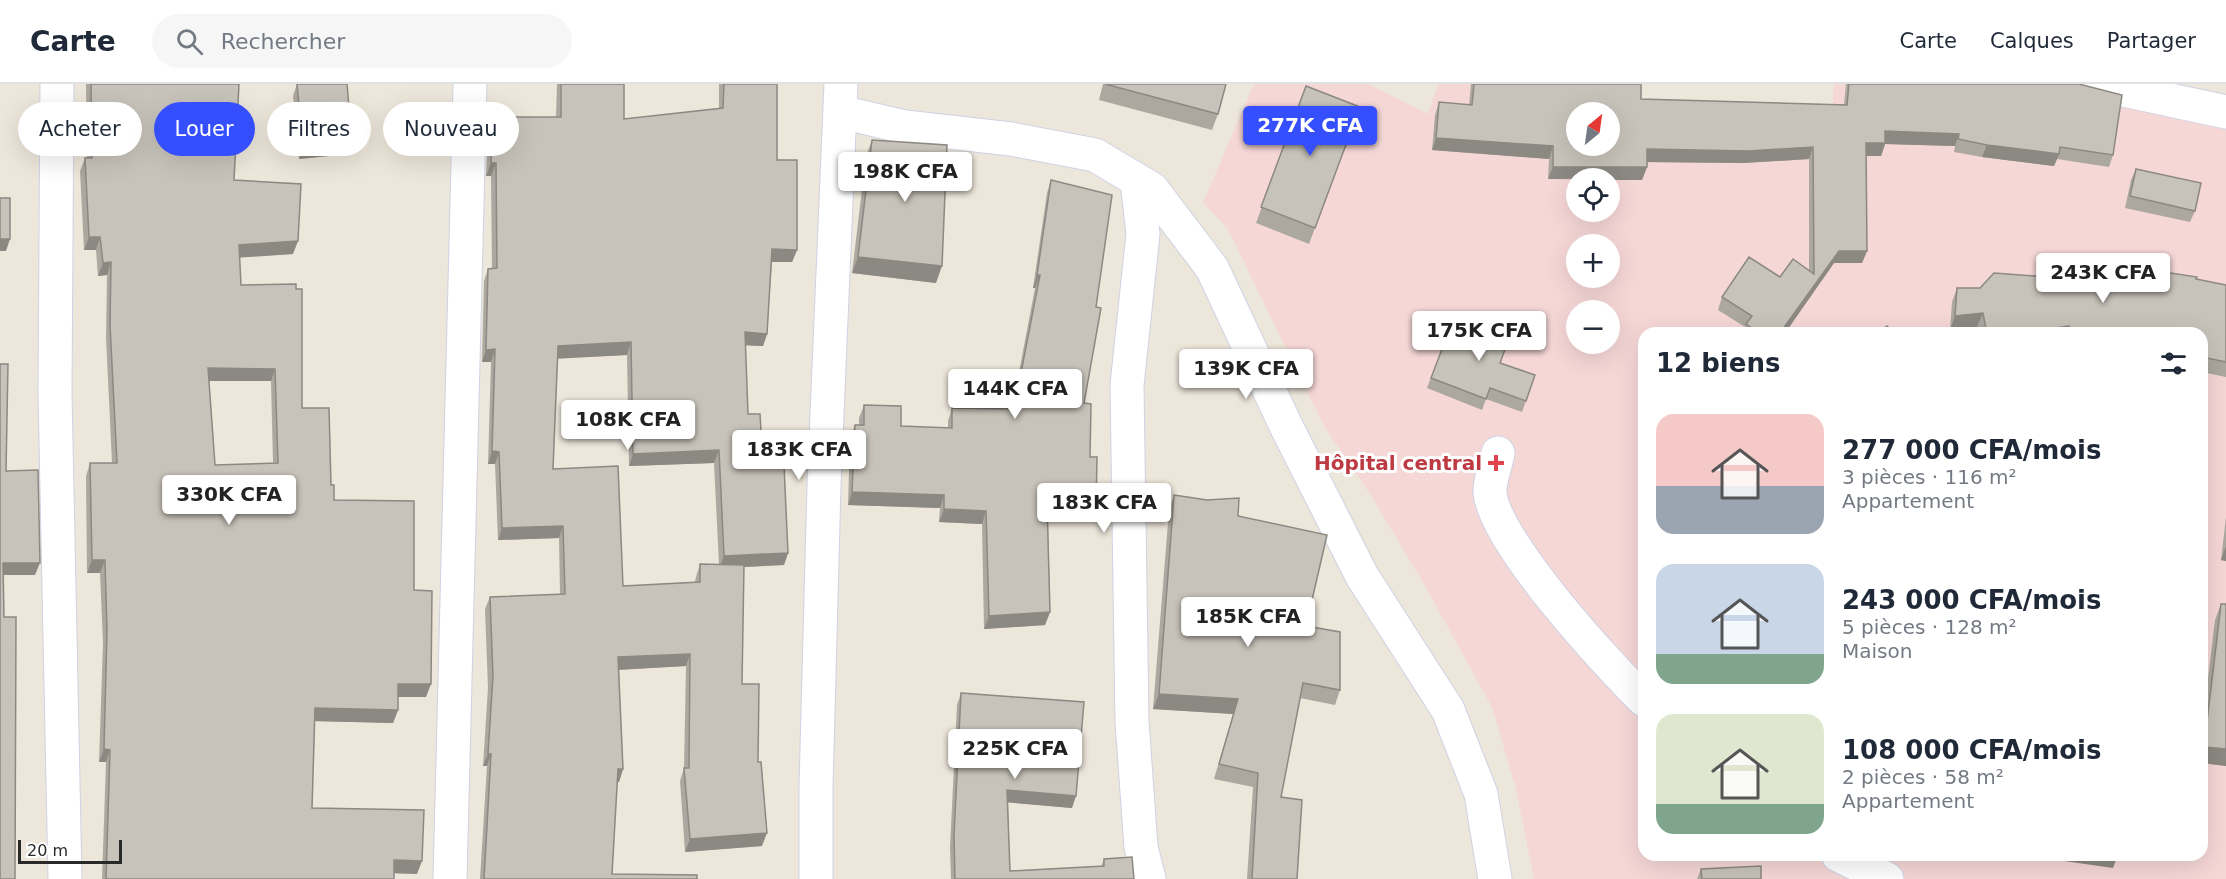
<!DOCTYPE html>
<html lang="fr">
<meta charset="utf-8">
<style>
:root{--surface:#fff;--page:#f6f6f7;--text:#1f2937;--muted:#747a83;--line:#e0e1e3;--accent:#354fff}
body{margin:0;font-family:"DejaVu Sans",sans-serif;background:var(--page);color:var(--text);height:100vh;display:flex;flex-direction:column;font-size:22px;white-space:nowrap}
*{box-sizing:border-box;margin:0}
p{font-size:20px;color:var(--muted)}
.icon{flex:none;width:33px;height:33px;fill:none;stroke:currentColor;stroke-width:2;stroke-linecap:round;stroke-linejoin:round}
.map{position:relative;flex:1;overflow:hidden}
.panel{position:absolute;left:1638px;top:243px;width:570px;height:534px;display:flex;flex-direction:column;background:var(--surface);border-radius:18px;box-shadow:0 6px 24px #0002}
.panel>*{flex:none}
.banner{position:absolute;left:18px;top:18px;width:570px;height:54px;display:flex;gap:12px}
.needle{width:39px;rotate:29deg}
.controls{position:absolute;left:1566px;top:18px;display:grid;gap:12px}
.controls a{display:grid;place-items:center;width:54px;height:54px;border-radius:50%;background:var(--surface);box-shadow:0 6px 24px #0002;font-size:30px}
.scale{position:absolute;left:18px;bottom:15px;width:104px;box-sizing:border-box;padding-left:6px;border:3px solid #292929;border-top:0;font-size:16px;line-height:21px;white-space:nowrap;color:#292929;-webkit-text-stroke:4px #fff;paint-order:stroke}
.price{position:absolute;translate:-50% -51px;padding:0 14px;border-radius:6px;background:#fff;color:#222;font-size:20px;line-height:39px;filter:drop-shadow(0 2px 3px #0008)}
.price::after{content:'';position:absolute;left:50%;top:36px;width:18px;height:14px;margin-left:-9px;background:inherit;clip-path:polygon(0 0,100% 0,50% 100%)}
.price.active{background:var(--accent);color:#fff}
ul{padding:0;list-style:none}
li{display:flex;align-items:center;gap:18px;height:150px;padding:0 18px}
li span{display:grid;place-items:center;flex:none;width:168px;height:120px;border-radius:18px;color:#555}
li>.icon{margin-inline-start:auto}
span .icon{width:72px;height:72px;fill:#fffc;stroke-width:1}
li b{font-size:26px}
h2{display:flex;justify-content:space-between;align-items:center;height:72px;padding:0 18px;font-size:26px}
.pill{padding:0 21px;border-radius:27px;background:var(--surface);box-shadow:0 6px 24px #0002;font-size:21px;line-height:54px}
.pill.active{background:var(--accent);color:#fff}
header{display:flex;align-items:center;gap:36px;box-sizing:border-box;height:84px;padding:0 30px;background:var(--surface);border-bottom:2px solid var(--line)}
header strong{font-size:28px}
nav{display:flex;gap:33px;margin-inline-start:auto;font-size:21px}
.search{width:420px;height:54px;background:var(--page);display:flex;align-items:center;gap:15px;box-sizing:border-box;padding:0 21px;border-radius:33px;color:var(--muted);font-size:22px}
.map>svg:first-child{display:block}
.medical{fill:#f5d7d6;fill-rule:evenodd}
.lines{fill:none;stroke-linecap:round;stroke-linejoin:round}
.minor-casing{stroke:#cfd2e4;stroke-width:35}
.minor{stroke:#fff;stroke-width:33}
.wall{fill:#aca8a0;fill-rule:evenodd}
.shaded-wall{fill:#8c8882}
.building{fill:#c8c3ba;stroke:#8c8882;stroke-width:1.5;fill-rule:evenodd}
.health-dot{fill:#e0444e;stroke:#fff;stroke-width:2}
.labels{text-anchor:middle;dominant-baseline:central;stroke-width:6;stroke-linejoin:round;paint-order:stroke}
.health-label{font-size:20px;font-weight:bold;fill:#be3a42;stroke:#fff;text-anchor:end}
</style>
<header>
<strong>Carte</strong>
<div class="search"><svg class="icon" aria-label="search" viewBox="0 0 24 24"><circle cx="10" cy="10" r="6"/><path d="M15 15l6 6"/></svg>Rechercher</div>
<nav><a>Carte</a><a>Calques</a><a>Partager</a></nav>
</header>
<div class="map">
<svg width="2226" height="795" viewBox="0 0 2226 795">
<rect width="100%" height="100%" fill="#ede6da"/>
<!-- medical -->
<path class="medical" d="M1254 0H1368L1428 30 1438 0H1634L1633 14 1832 27 1834 0H2048L2226 42V795H1534L1516 705 1492 623 1424 500 1374 416 1324 342 1228 145 1203 119ZM1576 28H1610V62H1576ZM1576 94H1610V128H1576ZM1576 160H1610V194H1576ZM1576 226H1610V260H1576ZM1644 249H2202V771H1644Z"/>
<g class="lines">
<defs>
<g id="minor">
<path d="M57 0 55 309 65 795"/>
<path d="M2096 0 2226 28"/>
<path d="M841 28 905 43 1011 55 1095 71 1152 105 1212 184 1287 344 1362 492 1448 626 1481 710 1495 795"/>
<path d="M1137 97 1143 150 1127 301 1132 638 1141 763 1149 795"/>
<path d="M1498 369C1496 381 1489 397 1490 409 1495 458 1606 579 1644 616"/>
<path d="M1838 771 1887 795"/>
<path d="M450 795 470 0"/>
<path d="M816 795V703L824 401 841 0"/>
</g>
</defs>
<!-- minor casing -->
<use href="#minor" class="minor-casing"/>
<!-- minor -->
<use href="#minor" class="minor"/>
</g>
<!-- wall -->
<g class="wall">
<path d="M86 0H239L234 96 293 170 240 173 241 201 296 205 302 324 331 401 334 416 414 506 426 613H398V626L393 639 315 637 312 724 417 790 394 789V795H102L106 678H99L103 559 100 489H87L86 392 90 379H112L106 253 107 191 98 192 96 166H84L80 87 85 74H87ZM209 297H271L273 379 215 381Z"/>
<path d="M297 0 348 70 299 75 293 12Z"/>
<path d="M557 0H624V35L719 25V0H777V76L797 166 792 178H772L767 250 763 262 745 261 748 330 788 469 784 481 744 483 742 600 758 678 762 762 685 768 680 697 684 684 686 582 619 586 623 685 619 698H617L612 790 697 795H480L487 682H483L488 604 485 525 490 513 560 510 559 454 498 456 495 380H488L491 278H482L484 197 488 185H492L491 92H486L488 46 492 33H556ZM627 271 629 382 714 379 719 480H700L696 493 695 498 623 502 553 385 558 274Z"/>
<path d="M1103 0H1226L1218 30 1212 46 1099 16Z"/>
<path d="M1471 0H1641V15L1844 21 1846 0H2079L2113 71 2109 83 2057 75 2054 82 1982 73 1954 68 1955 62 1885 60 1881 72H1866L1867 167 1862 179H1834L1785 249H1743L1745 243 1718 226 1722 213 1780 193 1809 187V75L1743 79 1647 78V83L1642 96 1548 95 1549 75 1432 66 1435 31 1439 18 1469 21Z"/>
<path d="M1306 2 1360 23 1309 160 1256 139Z"/>
<path d="M872 56 936 199 852 189 866 72Z"/>
<path d="M2136 85 2195 127 2190 138 2125 124 2131 96Z"/>
<path d="M1051 96 1096 223 1084 319 1090 373 1091 434 1048 433 1050 528 1045 541 984 545 982 440 939 438 940 424 848 421 850 354 855 341H859V334L864 321 901 342 948 344V337L952 324 1012 325 1035 204H1033L1047 109Z"/>
<path d="M2079 175 2226 201V293L2202 288V249H1979L1977 243 1950 246 1952 218 1957 204H1980L2073 194 2074 190Z"/>
<path d="M1455 231 1500 279 1535 291 1522 328 1486 315 1482 326 1427 304Z"/>
<path d="M1174 411 1238 432 1306 542 1340 606 1335 621 1300 614 1281 713 1297 795H1247L1253 703 1214 695 1233 630 1153 625 1169 426Z"/>
<path d="M2226 433V477L2221 476Z"/>
<path d="M2221 520H2226V682L2202 679V644L2215 536Z"/>
<path d="M961 609 1072 724 1008 718 1010 787 1101 783 1104 775 1134 795H951L950 763 957 621Z"/>
<path d="M1701 785 1761 795H1697Z"/>
</g>
<!-- shaded-wall -->
<g class="shaded-wall">
<path d="M1885 47 1959 50 1955 62 1885 60 1881 72H1862L1866 59Z"/>
<path d="M1436 54 1553 62 1549 75 1432 66Z"/>
<path d="M352 58 348 70 299 75 303 63Z"/>
<path d="M1987 61 2059 70 2054 82 1982 73Z"/>
<path d="M1813 63 1809 75 1743 79 1642 78 1647 65Z"/>
<path d="M491 79H496L491 92H486Z"/>
<path d="M1553 83H1647L1642 96H1610V94L1548 95Z"/>
<path d="M89 153H100L96 166H84Z"/>
<path d="M0 155H10L6 167H0Z"/>
<path d="M298 157 293 170 234 174 239 161Z"/>
<path d="M772 165 797 166 792 178H768Z"/>
<path d="M1839 167H1867L1862 179H1834L1785 249H1780Z"/>
<path d="M858 173 942 182 936 199 852 189Z"/>
<path d="M111 178 107 191 98 192 103 179Z"/>
<path d="M1037 191H1040L1035 204H1033Z"/>
<path d="M1983 229 1977 243 1950 246 1955 232Z"/>
<path d="M2069 242 2067 249H2026Z"/>
<path d="M745 248 767 250 763 262 740 261Z"/>
<path d="M631 258 627 271 553 275 558 262Z"/>
<path d="M495 265 491 278H482L486 266Z"/>
<path d="M208 284 275 285 271 297H204Z"/>
<path d="M719 366 714 379 629 382 633 370Z"/>
<path d="M492 367 499 368 495 380H488Z"/>
<path d="M852 408 944 411 940 424 848 421Z"/>
<path d="M1047 420 1096 421 1091 434 1043 433Z"/>
<path d="M944 425 986 427 982 440 939 438Z"/>
<path d="M563 442 559 454 498 456 502 444Z"/>
<path d="M2226 462V477L2221 476Z"/>
<path d="M788 469 784 481 719 484 724 472Z"/>
<path d="M92 476H105L100 489H87Z"/>
<path d="M3 479H40L35 491H0Z"/>
<path d="M1050 528 1045 541 984 545 989 532Z"/>
<path d="M690 570 686 582 613 586 618 573Z"/>
<path d="M398 600H431L426 613H393Z"/>
<path d="M1159 610 1238 615 1233 630 1153 625Z"/>
<path d="M315 624 398 626 393 639 310 637Z"/>
<path d="M2204 663 2226 665V682L2202 679V667Z"/>
<path d="M104 665 110 666 106 678H99Z"/>
<path d="M488 670H491L487 682H483Z"/>
<path d="M618 685H623L619 698H613Z"/>
<path d="M1007 706 1076 712 1072 724 1003 718Z"/>
<path d="M767 749 762 762 685 768 690 755Z"/>
<path d="M2022 771H2118L2113 784Z"/>
<path d="M394 776 422 777 417 790 389 789Z"/>
</g>
<!-- building -->
<g class="building">
<path d="M91 0H239L234 96 301 100 298 157 239 161 241 201 296 200V205H302V324H329L331 401H334V416L414 417V506L432 507 431 600H398V626L315 624 312 724 424 726 422 777 394 776V795H106L110 666 104 665 107 546 105 476H92L90 379H117L110 240 111 178 103 179 100 153H89L85 74H92ZM208 284 275 285 278 379 215 381Z"/>
<path d="M297 0H347L352 58 303 63Z"/>
<path d="M561 0H624V35L723 24 724 0H777V76H797V166L772 165 767 250 745 248 748 330H760L763 382 784 381 788 469 724 472 719 366 633 370 631 258 558 262 553 385 618 382 623 502 700 498V480L744 481 742 600H759L758 678H761L767 749 690 755 684 684H689L690 570 618 573 623 685H618L612 790 697 791V795H484L491 670H488L493 592 490 513 565 510 563 442 502 444 499 368 492 367 495 265 486 266 488 185 497 184 496 79H491L492 33H561Z"/>
<path d="M1105 0H1226L1218 30Z"/>
<path d="M1474 0H1641V15L1847 21 1849 0H2079L2122 11 2113 71 2060 63 2059 70 1987 61 1958 55 1959 50 1885 47V59H1866L1867 167H1839L1780 249H1759L1746 240 1752 232 1722 213 1749 173 1780 193 1793 175 1814 190 1813 63 1748 67 1647 65V83H1553V62L1436 54 1439 18 1472 21ZM1576 28H1610V62H1576Z"/>
<path d="M1306 2 1360 23 1315 144 1261 123Z"/>
<path d="M872 56 947 61 942 182 858 173Z"/>
<path d="M2136 85 2201 99 2195 127 2130 112Z"/>
<path d="M1051 96 1112 111 1096 223 1101 224 1084 319 1091 320 1090 373H1097L1096 421 1047 420 1050 528 989 532 986 427 944 425V411L852 408 855 341H864V321L901 322V342L952 344V324L1014 325 1040 191H1037Z"/>
<rect x="0" y="114" width="10" height="41"/>
<path d="M2079 175 2197 193 2196 195 2226 201V278L2202 273V249H2068L2069 242 2026 249H2010L1986 245 1983 229 1955 232 1957 204H1980L1994 189 2076 195Z"/>
<path d="M1455 231 1510 252 1500 279 1535 291 1526 317 1490 304 1486 315 1431 294Z"/>
<path d="M1887 242 1894 249H1879Z"/>
<path d="M0 280H8L6 387 38 386 40 479H3L4 533H16L15 795H0Z"/>
<path d="M1174 411 1207 416 1239 414 1238 432 1327 451 1306 542 1340 548V606L1303 599 1281 713 1302 716 1297 795H1252L1258 689 1219 680 1238 615 1159 610Z"/>
<path d="M2221 520H2226V665L2204 663Z"/>
<path d="M961 609 1084 618 1076 712 1007 706 1010 787 1104 782V775L1132 773 1134 795H955L954 751Z"/>
<path d="M1761 782V795H1702L1701 785Z"/>
</g>
<!-- markers -->
<path class="health-dot" d="M1493 370h6v6h6v6h-6v6h-6v-6h-6v-6h6z"/>
<g class="labels">
<!-- health labels -->
<g class="health-label">
<text x="1482" y="379">Hôpital central</text>
</g>
</g>
</svg>
<div class="controls">
<a><svg class="needle" viewBox="-14 -14 28 28"><path d="M0-13l5 13h-10z" fill="#e53935"/><path d="M0 13l5-13h-10z" fill="#747a83"/></svg></a>
<a><svg class="icon" aria-label="locate" viewBox="0 0 24 24"><circle cx="12" cy="12" r="6"/><path d="M12 2v4M12 18v4M2 12h4M18 12h4"/></svg></a>
<a>+</a>
<a>−</a>
</div>
<div class="scale">20 m</div>
<b class="price active" style="left:1310px;top:73px">277K CFA</b>
<b class="price" style="left:905px;top:119px">198K CFA</b>
<b class="price" style="left:2103px;top:220px">243K CFA</b>
<b class="price" style="left:1479px;top:278px">175K CFA</b>
<b class="price" style="left:1246px;top:316px">139K CFA</b>
<b class="price" style="left:1015px;top:336px">144K CFA</b>
<b class="price" style="left:628px;top:367px">108K CFA</b>
<b class="price" style="left:799px;top:397px">183K CFA</b>
<b class="price" style="left:229px;top:442px">330K CFA</b>
<b class="price" style="left:1104px;top:450px">183K CFA</b>
<b class="price" style="left:1248px;top:564px">185K CFA</b>
<b class="price" style="left:1015px;top:696px">225K CFA</b>
<div class="banner">
<a class="pill">Acheter</a>
<a class="pill active">Louer</a>
<a class="pill">Filtres</a>
<a class="pill">Nouveau</a>
</div>
<section class="panel">
<h2>12 biens<svg class="icon" aria-label="filters" viewBox="0 0 24 24"><path d="M4 7h16M4 17h16"/><circle cx="9" cy="7" r="2"/><circle cx="15" cy="17" r="2"/></svg></h2>
<ul>
<li><span style="background:linear-gradient(#f6c9c9 60%,#9aa5b1 0)"><svg class="icon" aria-label="home" viewBox="0 0 24 24"><path d="M3 11l9-7 9 7M6 9v11h12V9"/></svg></span><div><b>277 000 CFA/mois</b><p>3 pièces · 116 m²</p><p>Appartement</p></div></li>
<li><span style="background:linear-gradient(#c9d6e8 75%,#7fa58c 0)"><svg class="icon" aria-label="home" viewBox="0 0 24 24"><path d="M3 11l9-7 9 7M6 9v11h12V9"/></svg></span><div><b>243 000 CFA/mois</b><p>5 pièces · 128 m²</p><p>Maison</p></div></li>
<li><span style="background:linear-gradient(#dfe7d0 75%,#7fa58c 0)"><svg class="icon" aria-label="home" viewBox="0 0 24 24"><path d="M3 11l9-7 9 7M6 9v11h12V9"/></svg></span><div><b>108 000 CFA/mois</b><p>2 pièces · 58 m²</p><p>Appartement</p></div></li>
</ul>
</section>
</div>
